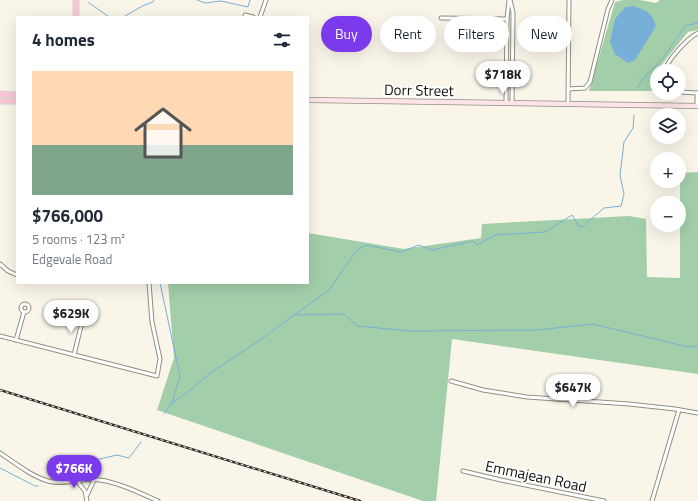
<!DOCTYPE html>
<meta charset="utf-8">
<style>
:root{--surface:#fff;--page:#f2f2f3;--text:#1f2937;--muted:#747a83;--line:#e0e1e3;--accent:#7c3aed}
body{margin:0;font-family:"Titillium Web",sans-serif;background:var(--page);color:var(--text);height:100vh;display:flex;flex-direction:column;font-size:15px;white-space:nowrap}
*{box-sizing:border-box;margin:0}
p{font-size:13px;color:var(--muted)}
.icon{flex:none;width:22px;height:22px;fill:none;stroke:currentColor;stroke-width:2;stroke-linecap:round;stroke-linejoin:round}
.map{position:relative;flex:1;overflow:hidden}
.sheet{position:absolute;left:16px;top:16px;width:293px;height:268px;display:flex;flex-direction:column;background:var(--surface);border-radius:0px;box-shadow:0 4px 16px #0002}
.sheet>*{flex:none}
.top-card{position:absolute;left:321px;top:16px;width:317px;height:36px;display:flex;gap:8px}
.buttons{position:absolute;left:650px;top:64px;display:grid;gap:8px}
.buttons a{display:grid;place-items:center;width:36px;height:36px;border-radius:50%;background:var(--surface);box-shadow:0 4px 16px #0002;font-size:20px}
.price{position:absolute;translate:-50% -34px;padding:0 9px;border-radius:14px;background:#fff;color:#222;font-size:13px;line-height:26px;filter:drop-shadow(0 1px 2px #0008)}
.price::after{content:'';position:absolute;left:50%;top:24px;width:12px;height:9px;margin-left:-6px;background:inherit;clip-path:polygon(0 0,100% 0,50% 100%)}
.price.on{background:var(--accent);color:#fff}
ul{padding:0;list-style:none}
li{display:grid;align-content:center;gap:8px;height:212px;padding:0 16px}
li+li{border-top:1px solid var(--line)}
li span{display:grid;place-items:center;height:124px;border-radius:0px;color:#555}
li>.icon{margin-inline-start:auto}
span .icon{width:72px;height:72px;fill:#fffc;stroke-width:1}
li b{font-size:17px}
h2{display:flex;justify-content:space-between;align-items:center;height:48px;padding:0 16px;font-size:17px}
.pill{padding:0 14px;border-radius:18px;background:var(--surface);box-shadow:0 4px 16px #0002;font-size:14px;line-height:36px}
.pill.on{background:var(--accent);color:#fff}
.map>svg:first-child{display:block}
.green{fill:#a2cfaa}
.water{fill:#77afd8}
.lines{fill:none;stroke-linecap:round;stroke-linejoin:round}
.stream{stroke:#77afd8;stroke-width:1}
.minor-casing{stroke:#928f83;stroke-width:5}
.secondary-casing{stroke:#928f83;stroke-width:6}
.primary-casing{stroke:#d4d4d3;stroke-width:7}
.minor{stroke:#fff;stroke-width:3}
.secondary{stroke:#fde4e9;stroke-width:4.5}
.primary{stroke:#fac8d4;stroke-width:5}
.rail-casing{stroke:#2d2c27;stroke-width:2.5}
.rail{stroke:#fff;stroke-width:1;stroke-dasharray:3;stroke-linecap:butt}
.labels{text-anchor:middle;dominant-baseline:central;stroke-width:4;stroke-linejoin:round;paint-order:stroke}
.street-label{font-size:15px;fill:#12110d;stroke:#fff}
</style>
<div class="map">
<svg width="698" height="501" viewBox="0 0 698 501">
<rect width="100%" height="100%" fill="#f9f5e9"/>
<!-- green -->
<g class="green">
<path d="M623 0H640L656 3 660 0H698V30L688 32 658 69 657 91H589L615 2Z"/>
<path d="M698 172V374L452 339 436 501H423L157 410 174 358 168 283H308V233L404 249 481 238 482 224 629 216 646 219 647 277 680 278V173Z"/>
</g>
<!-- water -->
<path class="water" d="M633 6C647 11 651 11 656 26L635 60 628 63 615 54 610 42 615 19 625 7Z"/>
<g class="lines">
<!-- stream -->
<g class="stream">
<path d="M197 0 205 3 221 1 248 7 250 0"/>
<path d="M88 2 109 17"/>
<path d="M123 17C133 12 142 5 153 2L154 0"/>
<path d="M637 88 643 79 663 58 685 26 698 23"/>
<path d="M160 283 180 376 172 403 164 414"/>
<path d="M295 315 344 314 357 326 411 331 537 330 593 324 688 347 698 346"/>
<path d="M172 403 190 390 213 371 257 342 329 290 357 250 366 245 401 252 419 245 432 250 473 241 477 245 495 235 545 232 572 215 579 226 582 227 604 208 621 206 624 194 620 175 624 142 633 128 634 115"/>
<path d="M0 468 35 486H38"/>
<path d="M61 471 80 469 91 461 117 455 129 458 141 442"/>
</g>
<defs>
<g id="minor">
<path d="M510 0 513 12 512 103"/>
<path d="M245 15 253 17"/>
<path d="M260 17 266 0"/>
<path d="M441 18 507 19"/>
<path d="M664 71C669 59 687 38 698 33"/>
<path d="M568 89 585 88 590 82 608 9 612 0"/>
<path d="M679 92 698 93"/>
<path d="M506 103 507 19 509 0"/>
<path d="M568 104 569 0"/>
<path d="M697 106V93"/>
<path d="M0 264 8 271 17 275"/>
<circle cx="25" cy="308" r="4"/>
<circle cx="84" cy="314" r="4"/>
<path d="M0 336 157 376 160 359 152 322 149 283"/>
<path d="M16 340 24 312"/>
<path d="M74 355 83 318"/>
<path d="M451 381 483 390 527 397 629 404 675 409 698 413"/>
<path d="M0 453C15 463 31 476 48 481 65 486 83 477 100 480 120 483 140 493 158 501"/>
<path d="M463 471 501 480 604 501"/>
<path d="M77 481 85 491 87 501"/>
<path d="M87 495 94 480"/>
<path d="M652 501 679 410"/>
</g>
<path id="secondary" d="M308 100 698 106"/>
<g id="primary">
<path d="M76 17V0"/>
<path d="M0 94 17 95"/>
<path d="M0 101H17"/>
</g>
</defs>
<!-- minor casing -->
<use href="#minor" class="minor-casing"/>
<!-- secondary casing -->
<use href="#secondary" class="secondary-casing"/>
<!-- primary casing -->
<use href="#primary" class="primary-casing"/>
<!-- minor -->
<use href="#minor" class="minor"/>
<!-- secondary -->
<use href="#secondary" class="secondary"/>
<!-- primary -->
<use href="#primary" class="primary"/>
<defs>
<path id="rail" d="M0 390 360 501"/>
</defs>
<!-- rail casing -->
<use href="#rail" class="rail-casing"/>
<!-- rail -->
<use href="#rail" class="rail"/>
</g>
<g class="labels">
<!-- street labels -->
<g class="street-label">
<text transform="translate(419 90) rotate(1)">Dorr Street</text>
<text transform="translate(536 476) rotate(12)">Emmajean Road</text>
</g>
</g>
</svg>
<div class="buttons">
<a><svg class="icon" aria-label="locate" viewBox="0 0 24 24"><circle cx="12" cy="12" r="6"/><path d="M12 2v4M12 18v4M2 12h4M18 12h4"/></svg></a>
<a><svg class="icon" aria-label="layers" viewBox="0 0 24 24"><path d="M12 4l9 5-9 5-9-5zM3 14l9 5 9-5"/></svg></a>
<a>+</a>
<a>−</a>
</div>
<b class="price" style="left:503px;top:95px">$718K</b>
<b class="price" style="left:71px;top:334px">$629K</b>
<b class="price" style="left:573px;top:408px">$647K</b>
<b class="price on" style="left:74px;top:489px">$766K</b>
<div class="top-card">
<a class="pill on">Buy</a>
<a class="pill">Rent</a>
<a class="pill">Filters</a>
<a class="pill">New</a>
</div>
<section class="sheet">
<h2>4 homes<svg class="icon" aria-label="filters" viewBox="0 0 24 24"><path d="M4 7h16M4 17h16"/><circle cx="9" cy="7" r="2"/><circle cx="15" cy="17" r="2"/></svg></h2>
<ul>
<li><span style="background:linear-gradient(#ffd9b3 60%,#7fa58c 0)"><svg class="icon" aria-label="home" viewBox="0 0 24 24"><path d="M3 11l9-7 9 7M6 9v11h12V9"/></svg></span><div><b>$766,000</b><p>5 rooms · 123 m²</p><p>Edgevale Road</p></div></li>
</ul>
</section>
</div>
